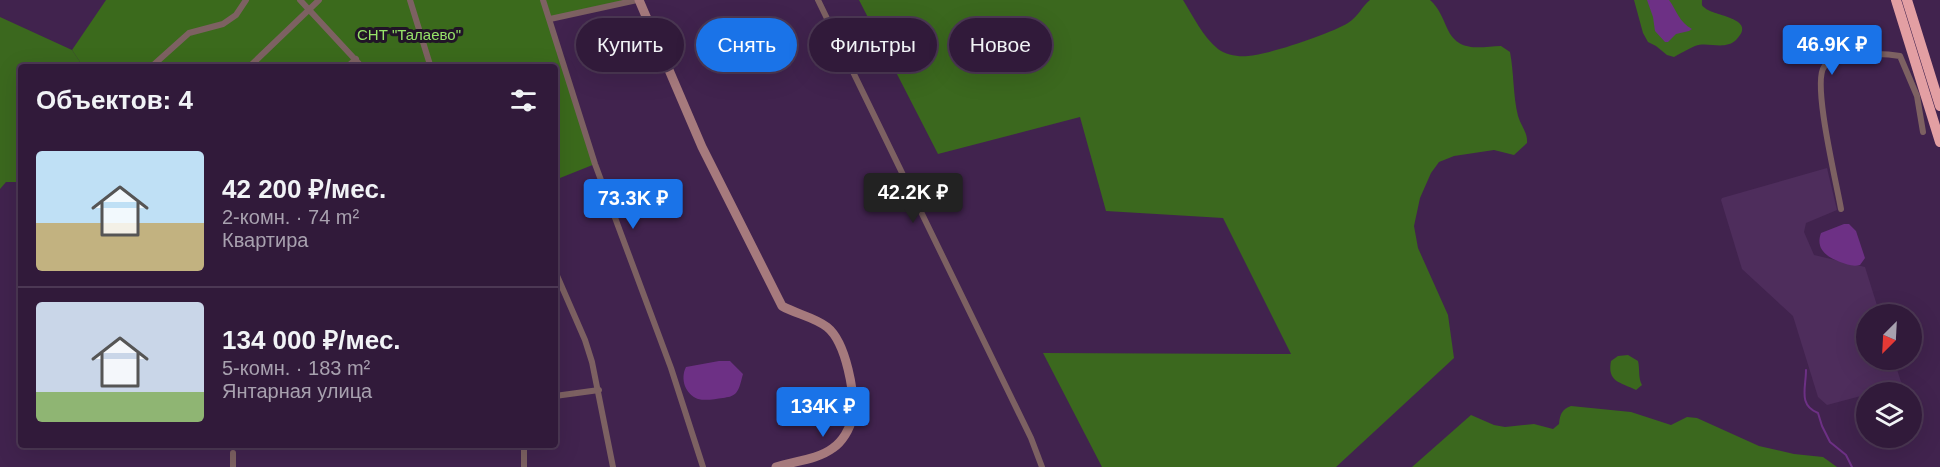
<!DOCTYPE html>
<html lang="ru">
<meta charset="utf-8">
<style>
:root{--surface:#311a3a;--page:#392342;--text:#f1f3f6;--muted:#a8a1af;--line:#4c3854;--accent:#1a73e8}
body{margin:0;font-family:Arial,sans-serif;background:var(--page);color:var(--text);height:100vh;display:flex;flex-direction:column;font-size:22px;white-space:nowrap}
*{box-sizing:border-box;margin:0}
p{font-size:20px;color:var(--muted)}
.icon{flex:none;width:33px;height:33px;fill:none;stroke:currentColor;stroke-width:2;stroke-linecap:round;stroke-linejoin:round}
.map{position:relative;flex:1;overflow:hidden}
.panel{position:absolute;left:18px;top:64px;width:540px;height:384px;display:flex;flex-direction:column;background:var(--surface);border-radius:6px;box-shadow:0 6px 24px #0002,0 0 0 2px var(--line)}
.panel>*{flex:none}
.guide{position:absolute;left:576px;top:18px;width:570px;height:54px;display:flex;gap:12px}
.needle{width:39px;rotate:204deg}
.controls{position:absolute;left:1856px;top:304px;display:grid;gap:12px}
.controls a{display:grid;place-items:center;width:66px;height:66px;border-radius:50%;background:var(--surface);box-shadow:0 6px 24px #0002,0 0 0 2px var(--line);font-size:30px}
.price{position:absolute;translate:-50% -51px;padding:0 14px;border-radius:6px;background:var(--accent);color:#fff;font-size:20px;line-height:39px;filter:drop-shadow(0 2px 3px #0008)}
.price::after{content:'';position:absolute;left:50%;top:36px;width:18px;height:14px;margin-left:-9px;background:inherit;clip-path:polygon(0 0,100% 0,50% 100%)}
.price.on{background:#222;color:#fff}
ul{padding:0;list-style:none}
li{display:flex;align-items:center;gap:18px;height:150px;padding:0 18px}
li+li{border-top:2px solid var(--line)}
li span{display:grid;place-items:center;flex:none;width:168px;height:120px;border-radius:6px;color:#555}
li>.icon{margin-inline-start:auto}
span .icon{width:72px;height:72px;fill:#fffc;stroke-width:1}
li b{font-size:26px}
h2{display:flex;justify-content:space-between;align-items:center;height:72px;padding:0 18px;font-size:26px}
.chip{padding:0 21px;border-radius:27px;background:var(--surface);box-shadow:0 6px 24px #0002,0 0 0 2px var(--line);font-size:21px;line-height:54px}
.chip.on{background:var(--accent);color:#fff}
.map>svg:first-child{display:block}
.built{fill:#4e2d5c}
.green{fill:#3b6a1c}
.forest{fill:#3b681e}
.water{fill:#6d3085}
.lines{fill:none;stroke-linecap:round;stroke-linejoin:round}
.stream{stroke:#6d3085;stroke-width:2}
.street{stroke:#7d6162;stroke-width:6}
.secondary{stroke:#a67a7d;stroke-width:9}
.highway{stroke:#e39fa3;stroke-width:10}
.labels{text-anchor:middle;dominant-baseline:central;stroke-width:6;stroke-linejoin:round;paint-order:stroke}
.park-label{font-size:15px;fill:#96e369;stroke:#211427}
</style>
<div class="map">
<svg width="1940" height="467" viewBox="0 0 1940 467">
<rect width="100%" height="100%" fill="#41234e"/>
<!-- built -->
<path class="built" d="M1827 168 1837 210 1806 223 1804 232 1814 255 1865 267 1880 315H1866V360H1894L1902 385 1827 405 1818 397 1793 316 1742 269 1721 200 1722 198Z"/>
<!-- green -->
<path class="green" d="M106 0H637L550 20 595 164 555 180V68H80V62L72 50Z"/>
<!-- forest -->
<g class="forest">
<path d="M859 0H1183C1193 16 1203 37 1218 49 1226 55 1238 57 1248 56 1268 55 1332 33 1348 23 1359 16 1362 6 1370 0H1430C1439 8 1442 17 1447 28 1458 53 1479 47 1501 46L1510 52C1514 73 1513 96 1518 116 1521 126 1528 133 1527 143L1514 155 1494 150 1454 156 1439 162 1431 173 1420 198 1414 226 1418 248 1448 315 1454 358 1336 467H1102L1043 353 1291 354 1223 218 1106 211 1080 117 938 154Z"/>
<path d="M1634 0H1702C1702 5 1701 5 1705 8 1713 16 1759 18 1736 40 1724 51 1708 41 1695 46 1688 49 1681 53 1674 57L1667 55 1656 46 1648 42 1643 33Z"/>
<path d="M0 17 72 50 80 62V67L21 68V185L18 182H6L0 189Z"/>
<path d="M1628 355 1638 361C1640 369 1638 378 1642 385L1636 390C1620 382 1607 382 1611 361L1618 356Z"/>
<path d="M1571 406 1631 412 1671 425 1687 417 1697 418 1759 446 1794 454 1823 457 1837 467H1412L1471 415 1494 425 1505 427 1534 424 1553 429 1559 424C1560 414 1562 409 1571 406Z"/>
</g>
<!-- water -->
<g class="water">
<path d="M1647 0H1669C1677 11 1679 22 1692 29L1689 31 1676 34 1668 42H1665L1655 31 1653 17Z"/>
<path d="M1844 224H1849L1856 231 1865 258 1860 265C1852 267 1847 264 1840 262 1827 257 1815 249 1821 233Z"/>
<path d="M719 361H730L743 374C741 381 740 388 736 393 732 397 728 397 723 398 715 399 706 401 698 399 685 394 680 379 686 367Z"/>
</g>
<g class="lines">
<!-- stream -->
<path class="stream" d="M1806 370C1806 388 1798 405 1818 413L1822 426 1830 442 1846 455 1852 467"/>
<!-- street -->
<g class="street">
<path d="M300 0 363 68"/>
<path d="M410 0 431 68"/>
<path d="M543 0 595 164 671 368 703 467"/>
<path d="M818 0 1031 438 1042 467"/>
<path d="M550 19 637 0"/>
<path d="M150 68 189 33 223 24 236 15 246 0"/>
<path d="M248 68 319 0"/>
<path d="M346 68 356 59"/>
<path d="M1841 209C1837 185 1812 83 1824 67 1835 52 1883 53 1900 56L1917 96 1923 132"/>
<path d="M555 271 585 340 592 362 613 467"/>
<path d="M555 396 599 390"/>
<path d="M524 446V467"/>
<path d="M233 453V467"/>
</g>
<!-- secondary -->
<path class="secondary" d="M639 0 702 147 782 306C796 314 814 317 827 327 846 342 856 395 852 418 850 429 842 442 833 448 817 460 794 461 776 467"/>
<!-- highway -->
<g class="highway">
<path d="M1896 0 1940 142"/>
<path d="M1907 0 1940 106"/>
</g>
</g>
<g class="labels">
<!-- park labels -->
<g class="park-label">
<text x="409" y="34">СНТ "Талаево"</text>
</g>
</g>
</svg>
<div class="controls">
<a><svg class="needle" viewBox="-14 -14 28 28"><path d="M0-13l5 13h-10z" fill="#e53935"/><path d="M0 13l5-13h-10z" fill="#a8a1af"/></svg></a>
<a><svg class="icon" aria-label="layers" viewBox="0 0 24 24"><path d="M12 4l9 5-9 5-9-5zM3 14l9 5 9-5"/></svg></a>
</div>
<b class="price" style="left:1832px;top:76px">46.9K ₽</b>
<b class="price on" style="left:913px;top:224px">42.2K ₽</b>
<b class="price" style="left:633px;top:230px">73.3K ₽</b>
<b class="price" style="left:823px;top:438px">134K ₽</b>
<div class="guide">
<a class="chip">Купить</a>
<a class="chip on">Снять</a>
<a class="chip">Фильтры</a>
<a class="chip">Новое</a>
</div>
<section class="panel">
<h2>Объектов: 4<svg class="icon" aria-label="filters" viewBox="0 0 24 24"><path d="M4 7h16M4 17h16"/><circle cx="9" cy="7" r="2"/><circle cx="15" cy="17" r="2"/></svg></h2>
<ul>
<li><span style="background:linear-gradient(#bfe0f5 60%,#c2b280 0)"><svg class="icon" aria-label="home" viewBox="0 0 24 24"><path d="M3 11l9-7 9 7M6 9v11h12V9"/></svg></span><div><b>42 200 ₽/мес.</b><p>2-комн. · 74 m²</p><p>Квартира</p></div></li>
<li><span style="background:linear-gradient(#c9d6e8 75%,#8fb573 0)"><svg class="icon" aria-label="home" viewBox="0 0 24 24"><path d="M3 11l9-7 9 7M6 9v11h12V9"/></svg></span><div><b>134 000 ₽/мес.</b><p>5-комн. · 183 m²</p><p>Янтарная улица</p></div></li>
</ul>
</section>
</div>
